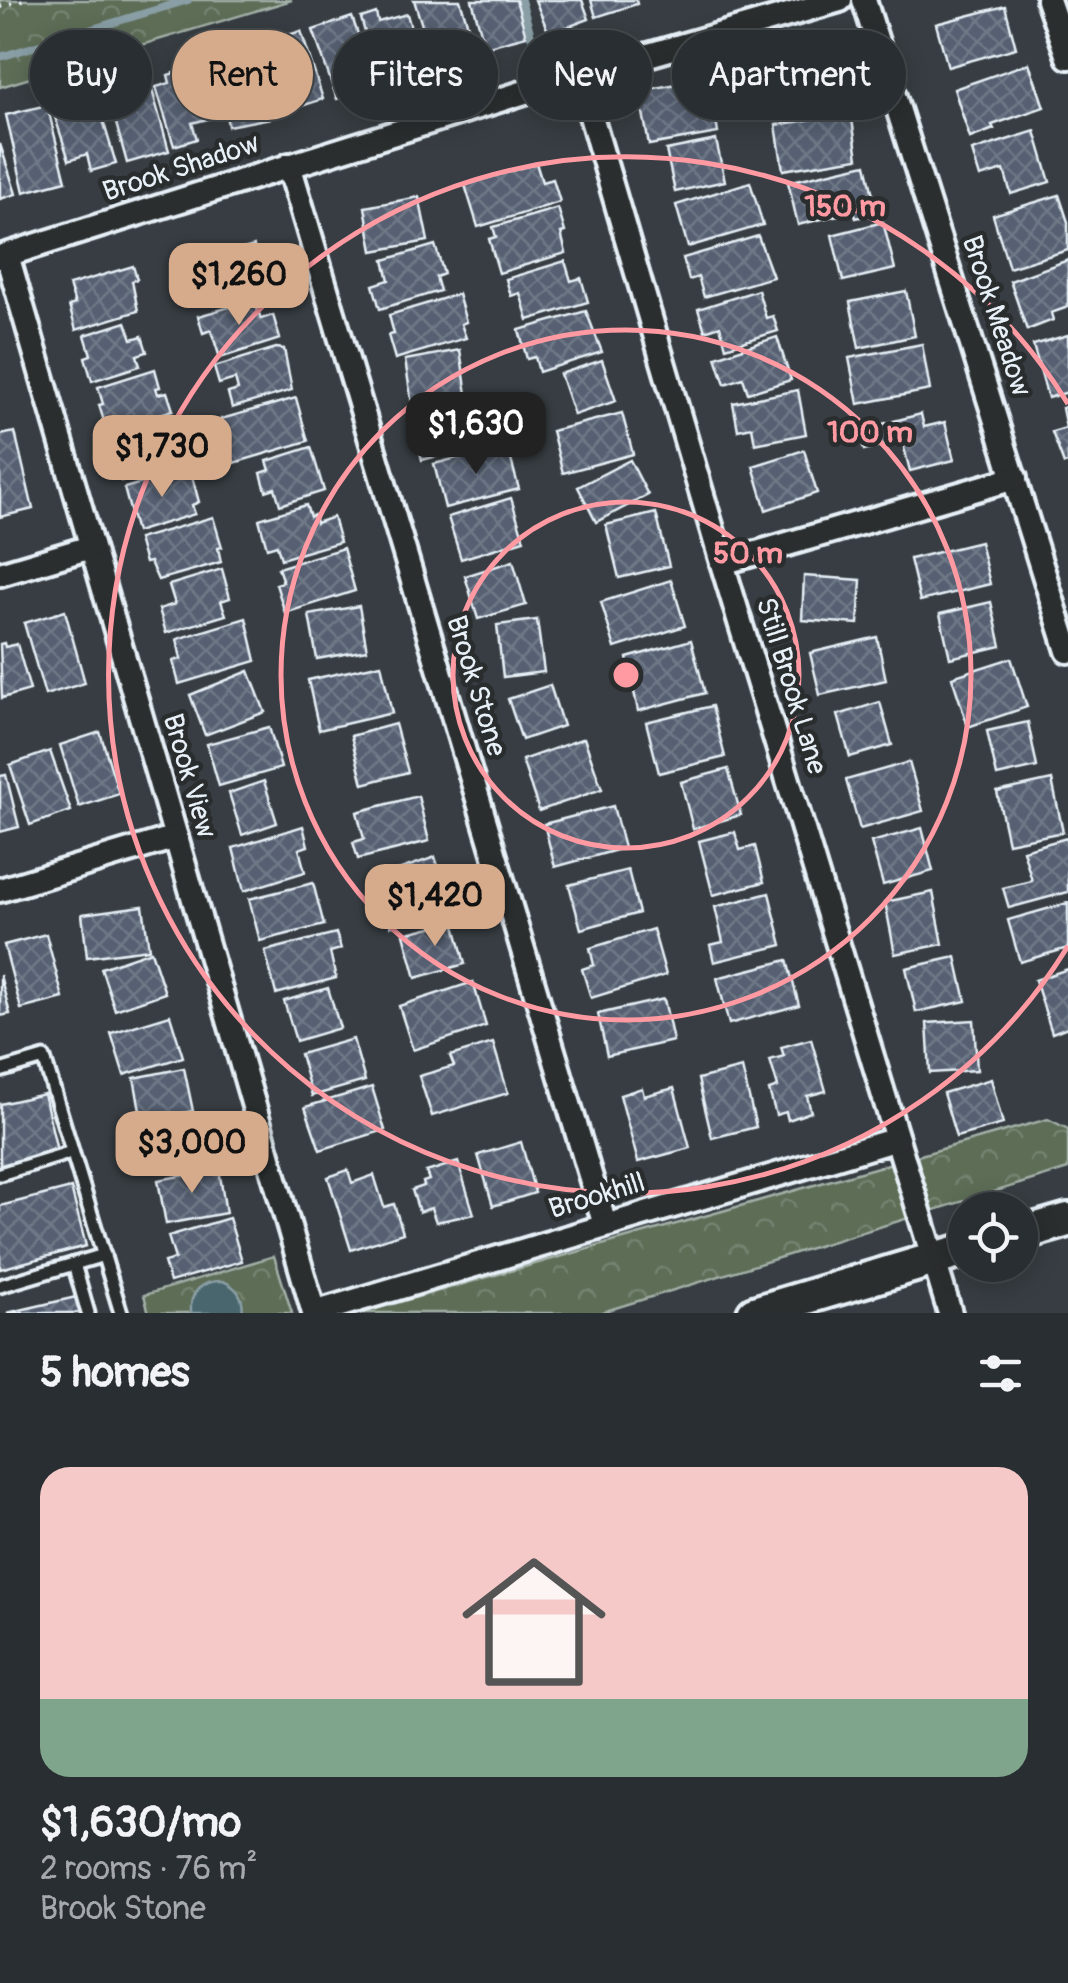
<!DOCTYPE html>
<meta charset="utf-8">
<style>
:root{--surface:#292e32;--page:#31363a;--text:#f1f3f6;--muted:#a5a8ac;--line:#454a4d;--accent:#d6ab8b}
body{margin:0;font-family:Pangolin,sans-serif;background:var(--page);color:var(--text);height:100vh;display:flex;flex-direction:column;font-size:38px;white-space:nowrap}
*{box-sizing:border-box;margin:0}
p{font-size:32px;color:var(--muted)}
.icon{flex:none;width:55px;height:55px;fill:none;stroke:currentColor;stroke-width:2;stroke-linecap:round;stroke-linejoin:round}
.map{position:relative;height:1313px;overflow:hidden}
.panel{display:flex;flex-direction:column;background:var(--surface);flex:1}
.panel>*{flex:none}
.top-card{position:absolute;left:30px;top:30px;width:1010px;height:90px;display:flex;gap:20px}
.buttons{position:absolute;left:948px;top:1192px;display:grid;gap:20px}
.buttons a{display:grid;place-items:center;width:90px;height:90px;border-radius:50%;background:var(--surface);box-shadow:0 5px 25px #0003,0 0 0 2px var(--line);font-size:50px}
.price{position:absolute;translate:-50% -85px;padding:0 22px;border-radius:20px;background:var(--accent);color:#111;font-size:32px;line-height:65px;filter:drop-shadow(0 2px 5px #0008)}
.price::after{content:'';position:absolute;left:50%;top:60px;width:30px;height:22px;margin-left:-15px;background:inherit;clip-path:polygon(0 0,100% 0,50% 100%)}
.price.current{background:#222;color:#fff}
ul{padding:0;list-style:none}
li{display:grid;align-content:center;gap:20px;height:530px;padding:0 40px}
li span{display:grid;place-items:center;height:310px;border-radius:30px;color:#555}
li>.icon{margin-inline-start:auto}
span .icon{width:180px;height:180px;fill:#fffc;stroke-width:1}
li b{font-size:42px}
h2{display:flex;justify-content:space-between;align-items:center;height:120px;padding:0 40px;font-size:42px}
.chip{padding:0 35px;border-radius:45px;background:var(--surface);box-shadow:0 5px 25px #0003,0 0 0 2px var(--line);font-size:35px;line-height:90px}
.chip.current{background:var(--accent);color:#111}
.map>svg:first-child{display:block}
.park{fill:url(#park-crowns);stroke:#a2afa7;stroke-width:2.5}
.water{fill:#4a666e;stroke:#899ea5;stroke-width:2.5}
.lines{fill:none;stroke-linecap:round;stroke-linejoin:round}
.stream{stroke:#899ea5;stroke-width:8}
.building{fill:url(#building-cross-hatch);stroke:#e8f1f8;stroke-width:2.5}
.service-casing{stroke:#e8f1f8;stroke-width:19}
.minor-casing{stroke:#e8f1f8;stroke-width:30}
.secondary-casing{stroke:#e8f1f8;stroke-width:40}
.path{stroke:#e8f1f8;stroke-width:4;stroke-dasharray:2.5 8;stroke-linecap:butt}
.service{stroke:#2a2d2e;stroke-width:11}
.minor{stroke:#2a2d2e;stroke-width:22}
.secondary{stroke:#2a2d2e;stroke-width:32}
.ring{fill:none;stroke:#ff9aa2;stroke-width:5}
.labels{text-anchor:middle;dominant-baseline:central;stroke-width:9;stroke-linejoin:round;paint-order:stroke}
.street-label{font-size:28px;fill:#e8f1f8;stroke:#2a2d2e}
.centre{fill:#ff9aa2;stroke:#2a2d2e;stroke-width:5}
.ring-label{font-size:30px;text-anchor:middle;font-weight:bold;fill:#ff9aa2;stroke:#2a2d2e;stroke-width:9;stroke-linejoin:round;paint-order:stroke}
</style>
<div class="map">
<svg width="1068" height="1313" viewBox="0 0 1068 1313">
<defs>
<pattern id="park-crowns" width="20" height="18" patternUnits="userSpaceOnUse" patternTransform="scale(2.5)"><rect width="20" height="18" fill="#5d6d56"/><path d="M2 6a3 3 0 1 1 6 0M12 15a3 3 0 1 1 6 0" fill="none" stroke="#74826f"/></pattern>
<pattern id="building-cross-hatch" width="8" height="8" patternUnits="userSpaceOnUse" patternTransform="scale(2.5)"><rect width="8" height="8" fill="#566172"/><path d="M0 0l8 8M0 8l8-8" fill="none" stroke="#6e7887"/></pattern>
</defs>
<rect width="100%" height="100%" fill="#373d42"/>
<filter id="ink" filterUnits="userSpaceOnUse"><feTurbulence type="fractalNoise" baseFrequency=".01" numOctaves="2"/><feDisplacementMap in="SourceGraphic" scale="20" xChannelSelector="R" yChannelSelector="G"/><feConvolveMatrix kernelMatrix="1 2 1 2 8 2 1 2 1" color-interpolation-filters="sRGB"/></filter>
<g filter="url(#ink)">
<!-- park -->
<g class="park">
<path d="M0 0H292L0 87Z"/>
<path d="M1048 1119 1068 1129V1169L599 1313H361Z"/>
<path d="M274 1256 292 1313H149L144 1295Z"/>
</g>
<!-- water -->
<path class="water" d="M223 1281C237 1287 245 1298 242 1313H191C189 1292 202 1280 223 1281Z"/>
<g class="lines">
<!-- stream -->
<g class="stream">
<path d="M521 0 536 53"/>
<path d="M0 57 188 0"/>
</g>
</g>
<!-- building -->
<g class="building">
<path d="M414 0H460L477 54 435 67Z"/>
<path d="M472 0H516L526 36 485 47Z"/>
<path d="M535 0H582L589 19 549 34Z"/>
<path d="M591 0H636L637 4 596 17Z"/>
<path d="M1005 6 1016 48 948 67 936 24Z"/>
<path d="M376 13 378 22 407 14 424 74 400 80 395 64 388 66 386 61 374 65 361 18Z"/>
<path d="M352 17 376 86 337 99 313 30Z"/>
<path d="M301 31 323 99 283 112 261 43Z"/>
<path d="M825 41 832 87 781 95 774 49Z"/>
<path d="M258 43 271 118 228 126 215 51Z"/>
<path d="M1029 63 1044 107 992 125 994 129 970 138 954 89Z"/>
<path d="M196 66 211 118 192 123 197 139 174 146 156 87 170 83 168 75Z"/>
<path d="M709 78 718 133 649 145 639 91Z"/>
<path d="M151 86 169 151 127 163 109 98Z"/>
<path d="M67 103 70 112 98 103 116 164 91 171 87 154 69 160 52 108Z"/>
<path d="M47 105 66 181 24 192 6 115Z"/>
<path d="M851 113 858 158 783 170 776 125Z"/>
<path d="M1035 131 1050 182 1011 194 1004 170 980 177 972 151Z"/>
<path d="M716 140 725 181 675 192 666 150Z"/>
<path d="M0 144 16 194 0 199Z"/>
<path d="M536 163 542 182 553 179 560 202 478 227 465 185Z"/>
<path d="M866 164 877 213 856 218 854 211 798 225 788 182Z"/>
<path d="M750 182 763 225 688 247 676 205Z"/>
<path d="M1059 195 1068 222V250L1009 268 993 215Z"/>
<path d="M419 197 428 241 373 251 365 207Z"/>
<path d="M558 208 565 232 561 233 566 253 499 273 489 239 496 237 493 227Z"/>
<path d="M883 222 895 269 843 281 832 235Z"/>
<path d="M758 236 773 277 704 297 698 277 689 280 683 258Z"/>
<path d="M435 245 444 274 436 277 440 291 380 309 373 285 389 280 384 260Z"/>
<path d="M254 246 266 290 217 303 206 259Z"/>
<path d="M1068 260V307L1051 313 1053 320 1027 330 1010 281Z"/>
<path d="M565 261 571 281 581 278 588 302 528 320 520 293 511 296 506 279Z"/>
<path d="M133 266 137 279 132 281 138 311 76 330 69 306 75 304 69 285Z"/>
<path d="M758 290 766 318 773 316 778 331 726 347 720 326 705 331 698 309Z"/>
<path d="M906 291 915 336 859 348 850 302Z"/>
<path d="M458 294 466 322 461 324 466 338 395 359 388 335 394 334 389 315Z"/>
<path d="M254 300 261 319 273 315 280 339 220 358 211 330 203 333 198 316Z"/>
<path d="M586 311 602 352 539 372 535 357 527 359 519 330Z"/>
<path d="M126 322 132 339 142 336 147 352 137 355 140 366 92 381 85 357 91 355 85 335Z"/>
<path d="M1068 335V392L1048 398 1033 345Z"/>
<path d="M777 337 791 380 748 393 743 378 725 384 716 357Z"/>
<path d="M922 344 930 390 858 404 849 358Z"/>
<path d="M276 348 284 349 292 390 232 408 228 393 238 390 235 379 219 384 214 367Z"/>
<path d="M460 350 467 394 412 404 405 360Z"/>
<path d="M602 360 616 401 574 415 560 374Z"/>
<path d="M155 369 160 387 156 388 158 394 167 392 173 410 107 431 99 405 103 404 98 387Z"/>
<path d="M798 390 806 434 755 444 752 427 738 430 733 403Z"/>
<path d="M492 396 503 440 422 460 411 416Z"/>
<path d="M296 398 308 441 234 463 221 419Z"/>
<path d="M1068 406V463L1064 464 1052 432 1066 428 1062 408Z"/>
<path d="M622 413 633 454 563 473 552 431Z"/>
<path d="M921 414 924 427 945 422 954 460 910 471 902 440 864 450 859 430Z"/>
<path d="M179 416 185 439 192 442 196 458 121 481 109 438Z"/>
<path d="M15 432 33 509 0 517V435Z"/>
<path d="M507 445 519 489 445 508 434 464Z"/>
<path d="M311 447 324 491 280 505 275 488 266 491 261 473 270 470 267 461Z"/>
<path d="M804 450 817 493 766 510 753 466Z"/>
<path d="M630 460 648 495 596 522 578 487Z"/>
<path d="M190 469 199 502 192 505 195 514 136 532 124 488Z"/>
<path d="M511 498 524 540 461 559 448 517Z"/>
<path d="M306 505 310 517 314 515 316 523 333 517 340 542 281 559 277 545 267 548 259 519Z"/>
<path d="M656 513 669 566 619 578 606 525Z"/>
<path d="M213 517 222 547 218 548 221 562 158 580 150 562 145 563 138 539Z"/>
<path d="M980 542 990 584 920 601 910 559Z"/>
<path d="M343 548 355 591 285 613 276 584 283 582 278 568Z"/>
<path d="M513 561 526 605 478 619 465 576Z"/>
<path d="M222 569 230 598 221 601 226 615 166 633 159 609 175 604 169 585Z"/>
<path d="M804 576 861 580 858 624 802 620Z"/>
<path d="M671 580 685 626 615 648 601 602Z"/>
<path d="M991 602 1001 646 950 658 940 614Z"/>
<path d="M359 606 367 650 317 659 309 615Z"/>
<path d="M65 611 85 683 45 695 24 623Z"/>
<path d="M246 618 256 661 179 684 173 661 181 659 177 639Z"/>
<path d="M537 620 544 672 503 677 497 625Z"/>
<path d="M877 637 886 680 820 695 810 653Z"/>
<path d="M691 640 705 693 638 711 627 658Z"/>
<path d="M4 643 5 647 17 644 30 690 2 698 0 644Z"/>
<path d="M1011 658 1027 707 968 727 952 677Z"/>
<path d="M381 664 392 713 319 730 308 680Z"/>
<path d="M249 671 265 712 205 735 190 695Z"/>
<path d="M550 685 563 726 522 740 508 699Z"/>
<path d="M880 702 892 745 850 757 838 715Z"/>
<path d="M712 706 725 757 659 773 646 722Z"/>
<path d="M1028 722 1037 767 997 776 987 731Z"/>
<path d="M395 724 408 772 363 784 351 736Z"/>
<path d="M269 727 281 768 219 786 207 744Z"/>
<path d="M100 732 119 794 79 807 60 745Z"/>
<path d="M584 738 602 789 539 811 522 760Z"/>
<path d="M50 751 71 811 30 825 10 765Z"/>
<path d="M909 762 923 811 860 829 846 780Z"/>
<path d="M728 769 741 815 693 829 681 782Z"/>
<path d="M6 775 19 827 0 832V776Z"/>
<path d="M1052 780 1063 832 1008 843 997 792Z"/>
<path d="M264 781 277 823 242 835 229 793Z"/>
<path d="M418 796 429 841 358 859 353 842 364 839 357 812Z"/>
<path d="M613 806 624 848 555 867 544 824Z"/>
<path d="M303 826 308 846 299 849 305 872 244 891 233 848Z"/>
<path d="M922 828 933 871 883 885 871 842Z"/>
<path d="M735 832 740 850 755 846 764 882 713 895 699 841Z"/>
<path d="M1067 838 1068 892 1009 908 1003 888 1032 881 1023 850Z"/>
<path d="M435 857 451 905 391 926 375 878Z"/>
<path d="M628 870 639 913 581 929 569 885Z"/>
<path d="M313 883 324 925 260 941 249 899Z"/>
<path d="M933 892 943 944 895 954 885 902Z"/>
<path d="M769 893 782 945 714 962 710 945 723 942 715 907Z"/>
<path d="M1068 903V948L1020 962 1008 920Z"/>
<path d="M143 906 149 949 87 957 82 914Z"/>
<path d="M454 921 465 964 416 978 404 934Z"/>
<path d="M653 929 666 975 591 998 582 969 594 965 590 948Z"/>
<path d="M336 933 341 949 330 952 336 978 276 994 265 951Z"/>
<path d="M46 934 63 998 21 1009 4 945Z"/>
<path d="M151 951 165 993 115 1010 101 968Z"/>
<path d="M956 957 966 1001 916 1012 906 968Z"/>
<path d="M787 960 799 1005 729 1024 717 978Z"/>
<path d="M1068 969V1027L1052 1033 1035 980Z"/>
<path d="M0 975 10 1014 0 1016Z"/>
<path d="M473 982 486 1026 413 1050 399 1006Z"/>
<path d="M328 988 340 1028 296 1041 284 1001Z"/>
<path d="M664 999 673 1041 607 1056 598 1014Z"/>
<path d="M170 1015 183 1057 124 1075 111 1033Z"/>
<path d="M974 1020 977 1070 930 1073 927 1023Z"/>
<path d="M353 1039 365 1081 312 1096 300 1054Z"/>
<path d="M811 1039 826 1091 807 1096 811 1112 788 1120 786 1112 776 1115 769 1090 778 1087 770 1060 784 1056 781 1047Z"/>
<path d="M493 1043 508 1093 432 1116 419 1076 454 1066 450 1056Z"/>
<path d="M184 1068 193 1111 142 1121 134 1078Z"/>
<path d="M742 1068 756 1127 712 1138 698 1079Z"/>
<path d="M991 1079 1003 1124 956 1137 943 1093Z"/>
<path d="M372 1087 385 1130 320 1150 305 1107Z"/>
<path d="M642 1088 644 1096 674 1088 690 1148 638 1162 620 1095Z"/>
<path d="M44 1094 58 1155 0 1169V1104Z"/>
<path d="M199 1115 211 1157 162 1172 149 1130Z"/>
<path d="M521 1142 535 1193 493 1206 478 1155Z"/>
<path d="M458 1162 474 1214 436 1222 431 1208 419 1212 412 1190 424 1186 423 1182 429 1180 426 1172Z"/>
<path d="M219 1169 226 1213 166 1224 158 1180Z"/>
<path d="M348 1170 352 1183 374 1175 384 1207 394 1204 403 1233 351 1250 328 1177Z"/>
<path d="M71 1188 86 1246 0 1269V1206Z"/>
<path d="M229 1218 242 1261 170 1282 164 1262 175 1259 168 1236Z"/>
<path d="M76 1297 81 1313H7Z"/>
</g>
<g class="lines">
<defs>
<g id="service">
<path d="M0 1071 44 1058 121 1313"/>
<path d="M0 1174 72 1152"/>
<path d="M74 1264 88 1313"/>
<path d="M0 1286 104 1255"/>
</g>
<g id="minor">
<path d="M864 0 1068 651"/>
<path d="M1048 0 1068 57"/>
<path d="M579 75 722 563 950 1313"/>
<path d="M289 165 605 1225"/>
<path d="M7 255 314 1313"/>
<path d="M0 257 579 75 840 0"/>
<path d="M722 563 1015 478"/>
<path d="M0 574 91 547"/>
<path d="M0 890 176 837"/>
<path d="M314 1313 897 1139"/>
</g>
<g id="secondary">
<path d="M1020 1234 1068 1220"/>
<path d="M754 1313 965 1250"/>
</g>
</defs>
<!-- service casing -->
<use href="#service" class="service-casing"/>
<!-- minor casing -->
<use href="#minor" class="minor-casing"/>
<!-- secondary casing -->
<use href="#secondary" class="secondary-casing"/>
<!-- path -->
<path class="path" d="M0 7 23 0"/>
<!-- service -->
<use href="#service" class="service"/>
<!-- minor -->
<use href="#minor" class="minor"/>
<!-- secondary -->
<use href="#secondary" class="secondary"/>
</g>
</g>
<!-- distance rings -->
<g class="ring">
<circle cx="626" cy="675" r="173"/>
<circle cx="626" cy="675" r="345"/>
<path d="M1068 946A518 518 0 1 1 1068 404"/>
</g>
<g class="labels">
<!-- street labels -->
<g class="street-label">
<text transform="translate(181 168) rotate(-18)">Brook Shadow</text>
<text transform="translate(996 316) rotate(72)">Brook Meadow</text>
<text transform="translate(476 686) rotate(73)">Brook Stone</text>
<text transform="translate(791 686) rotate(73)">Still Brook Lane</text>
<text transform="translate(189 776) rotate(74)">Brook View</text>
<text transform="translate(597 1196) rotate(-17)">Brookhill</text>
</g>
</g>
<circle cx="626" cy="675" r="15" class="centre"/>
<g class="ring-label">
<text x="845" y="216">150 m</text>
<text x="870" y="442">100 m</text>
<text x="748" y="563">50 m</text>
</g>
</svg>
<div class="buttons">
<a><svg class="icon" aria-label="locate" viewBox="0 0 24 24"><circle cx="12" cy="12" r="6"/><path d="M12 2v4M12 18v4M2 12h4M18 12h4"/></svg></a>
</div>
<b class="price" style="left:239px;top:328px">$1,260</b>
<b class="price current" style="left:476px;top:477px">$1,630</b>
<b class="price" style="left:162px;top:500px">$1,730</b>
<b class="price" style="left:435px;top:949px">$1,420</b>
<b class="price" style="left:192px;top:1196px">$3,000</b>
<div class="top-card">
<a class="chip">Buy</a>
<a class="chip current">Rent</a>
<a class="chip">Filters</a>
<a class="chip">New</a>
<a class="chip">Apartment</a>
</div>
</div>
<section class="panel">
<h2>5 homes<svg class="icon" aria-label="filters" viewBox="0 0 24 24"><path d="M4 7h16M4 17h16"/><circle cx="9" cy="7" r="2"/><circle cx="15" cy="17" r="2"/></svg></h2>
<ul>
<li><span style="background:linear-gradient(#f6c9c9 75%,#7fa58c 0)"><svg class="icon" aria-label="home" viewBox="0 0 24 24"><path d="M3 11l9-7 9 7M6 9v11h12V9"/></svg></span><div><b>$1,630/mo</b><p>2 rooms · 76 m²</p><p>Brook Stone</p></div></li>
</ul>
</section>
